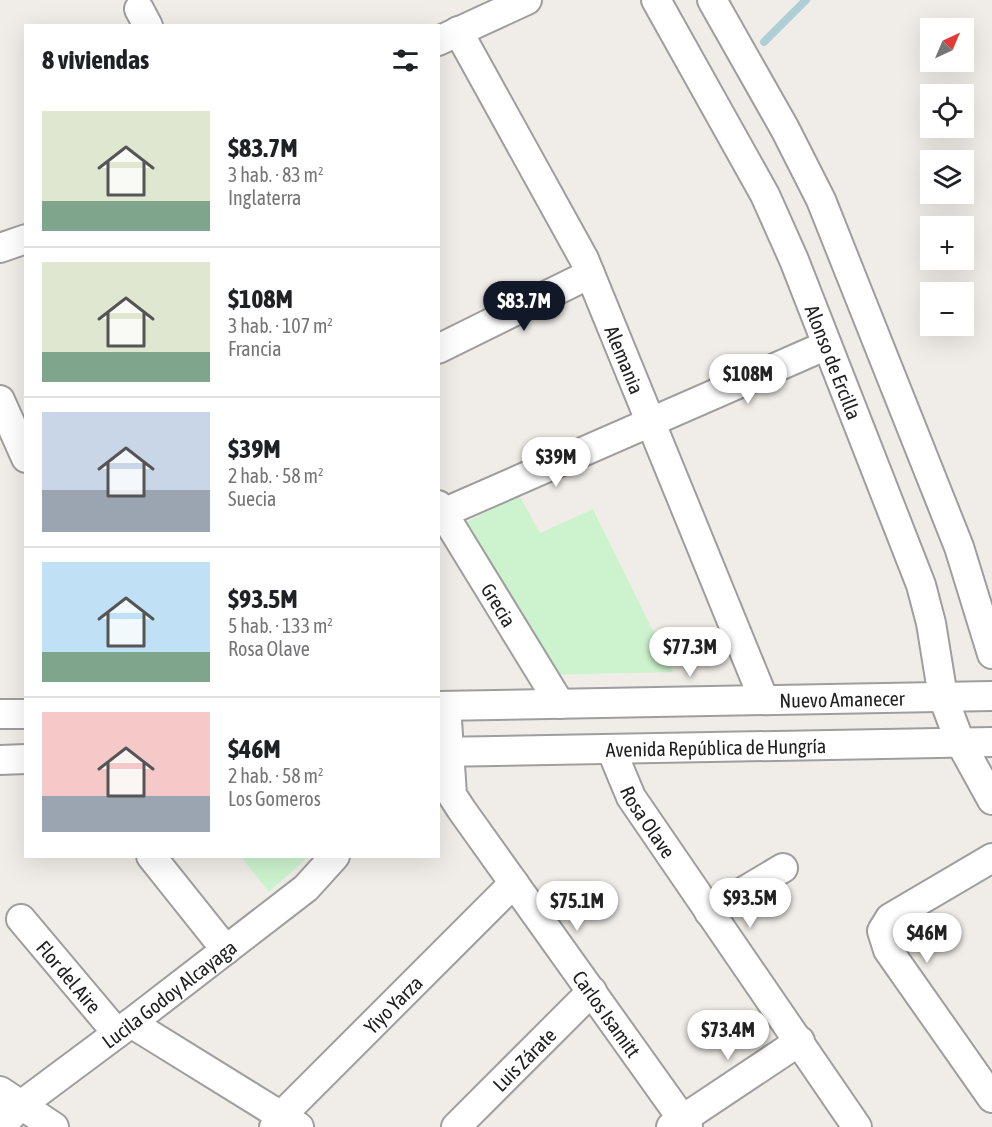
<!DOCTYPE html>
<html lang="es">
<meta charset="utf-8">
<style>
:root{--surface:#fff;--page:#f2f2f2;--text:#202124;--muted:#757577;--line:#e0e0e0;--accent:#111827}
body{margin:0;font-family:"Asap Condensed",sans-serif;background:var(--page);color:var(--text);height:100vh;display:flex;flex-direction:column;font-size:22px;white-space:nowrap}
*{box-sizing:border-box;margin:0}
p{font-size:20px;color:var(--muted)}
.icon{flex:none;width:33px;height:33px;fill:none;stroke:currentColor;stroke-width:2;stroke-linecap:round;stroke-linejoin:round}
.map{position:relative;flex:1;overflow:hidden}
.side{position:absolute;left:24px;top:24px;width:416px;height:834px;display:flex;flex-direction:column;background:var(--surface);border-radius:0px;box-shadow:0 6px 24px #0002}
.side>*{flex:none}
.needle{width:39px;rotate:44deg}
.buttons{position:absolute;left:920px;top:18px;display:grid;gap:12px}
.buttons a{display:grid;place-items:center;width:54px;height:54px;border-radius:0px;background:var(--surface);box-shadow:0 6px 24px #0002;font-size:30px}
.price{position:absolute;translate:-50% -51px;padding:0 14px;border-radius:21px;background:#fff;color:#222;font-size:20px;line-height:39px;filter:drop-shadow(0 2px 3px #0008)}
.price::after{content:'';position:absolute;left:50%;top:36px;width:18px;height:14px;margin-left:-9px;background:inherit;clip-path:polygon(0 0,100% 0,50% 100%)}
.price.active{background:var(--accent);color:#fff}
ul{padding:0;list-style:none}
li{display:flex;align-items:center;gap:18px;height:150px;padding:0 18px}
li+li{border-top:2px solid var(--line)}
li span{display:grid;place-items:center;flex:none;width:168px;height:120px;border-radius:0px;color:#555}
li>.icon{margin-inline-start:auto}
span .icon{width:72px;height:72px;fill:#fffc;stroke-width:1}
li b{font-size:26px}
h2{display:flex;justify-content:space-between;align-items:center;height:72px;padding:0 18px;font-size:26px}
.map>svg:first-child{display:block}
.park{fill:#ccf3ce}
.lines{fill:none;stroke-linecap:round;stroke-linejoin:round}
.stream{stroke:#afcfd7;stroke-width:8}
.minor-casing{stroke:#9e9e9e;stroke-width:32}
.minor{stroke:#fff;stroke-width:28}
.labels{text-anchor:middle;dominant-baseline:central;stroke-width:5;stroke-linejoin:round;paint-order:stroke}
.street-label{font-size:20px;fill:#212121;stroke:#fff}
</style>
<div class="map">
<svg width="992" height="1127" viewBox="0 0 992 1127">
<rect width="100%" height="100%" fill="#f0ede8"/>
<!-- park -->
<g class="park">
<path d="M519 495 540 533 593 509 673 672 548 675 461 525Z"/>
<path d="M241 857H308L269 892Z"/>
</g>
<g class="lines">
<!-- stream -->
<path class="stream" d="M764 42 806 0"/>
<defs>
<g id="minor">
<path id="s1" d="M656 0 765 195 794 260 921 585 931 623 943 697 960 742 992 800"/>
<path d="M712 0 785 129 821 200 959 547 992 654"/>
<path d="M139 9 148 26"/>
<path id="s2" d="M458 31 584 259 764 700"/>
<path d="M438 41 527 0"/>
<path d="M0 248 26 239"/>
<path d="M438 349 590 274"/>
<path d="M0 400 26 458"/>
<path id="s3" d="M438 505 560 704"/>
<path d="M443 513 827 345"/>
<path id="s4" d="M438 706 992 696"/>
<path id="s5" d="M438 711 447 720 452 795 461 809 688 1127"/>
<path d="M0 714H26"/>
<path id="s6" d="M611 749 631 797 857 1127"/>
<path id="s7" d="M438 752 992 742"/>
<path d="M0 760 26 759"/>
<path d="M151 856 226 950"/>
<path d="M992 858 890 918 882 931 888 950 992 1098"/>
<path d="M709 912 783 868"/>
<path id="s8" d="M21 919 117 1033"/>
<path d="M131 1023 299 1127"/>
<path d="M0 1091 54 1127"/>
<path id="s9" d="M1 1126 21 1105 131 1023 306 888 335 856"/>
<path id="s10" d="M274 1127 281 1116 514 883"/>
<path id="s11" d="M456 1127 592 991"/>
<path d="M671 1127 800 1041"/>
</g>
</defs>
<!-- minor casing -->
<use href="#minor" class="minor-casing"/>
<!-- minor -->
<use href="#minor" class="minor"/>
</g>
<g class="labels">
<!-- street labels -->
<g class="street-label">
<text stroke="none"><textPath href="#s2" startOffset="369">Alemania</textPath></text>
<text stroke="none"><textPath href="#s1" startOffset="404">Alonso de Ercilla</textPath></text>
<text stroke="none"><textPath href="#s3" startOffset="117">Grecia</textPath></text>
<text stroke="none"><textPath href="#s4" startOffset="404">Nuevo Amanecer</textPath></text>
<text stroke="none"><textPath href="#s7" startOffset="278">Avenida República de Hungría</textPath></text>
<text stroke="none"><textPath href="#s6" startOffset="82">Rosa Olave</textPath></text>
<text stroke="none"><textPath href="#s8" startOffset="75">Flor del Aire</textPath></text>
<text stroke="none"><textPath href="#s9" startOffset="214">Lucila Godoy Alcayaga</textPath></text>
<text stroke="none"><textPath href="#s10" startOffset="171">Yiyo Yarza</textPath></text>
<text stroke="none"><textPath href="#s5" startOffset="356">Carlos Isamitt</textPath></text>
<text stroke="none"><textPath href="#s11" startOffset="96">Luis Zárate</textPath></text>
</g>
</g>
</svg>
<div class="buttons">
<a><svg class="needle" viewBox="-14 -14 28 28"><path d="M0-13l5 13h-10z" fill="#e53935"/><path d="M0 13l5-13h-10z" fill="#757577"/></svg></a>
<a><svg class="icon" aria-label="locate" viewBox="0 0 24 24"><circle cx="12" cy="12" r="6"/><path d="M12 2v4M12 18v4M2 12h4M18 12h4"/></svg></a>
<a><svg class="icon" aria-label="layers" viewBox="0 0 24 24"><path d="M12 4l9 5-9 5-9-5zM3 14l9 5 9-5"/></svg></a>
<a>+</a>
<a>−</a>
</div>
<b class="price active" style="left:524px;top:332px">$83.7M</b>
<b class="price" style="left:748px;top:405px">$108M</b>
<b class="price" style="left:556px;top:488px">$39M</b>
<b class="price" style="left:690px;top:678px">$77.3M</b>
<b class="price" style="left:750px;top:929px">$93.5M</b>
<b class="price" style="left:577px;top:932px">$75.1M</b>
<b class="price" style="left:927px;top:964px">$46M</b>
<b class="price" style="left:728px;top:1061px">$73.4M</b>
<section class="side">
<h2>8 viviendas<svg class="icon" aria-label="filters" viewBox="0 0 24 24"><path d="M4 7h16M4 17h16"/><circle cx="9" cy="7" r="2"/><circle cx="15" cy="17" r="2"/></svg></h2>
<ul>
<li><span style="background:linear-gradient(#dfe7d0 75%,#7fa58c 0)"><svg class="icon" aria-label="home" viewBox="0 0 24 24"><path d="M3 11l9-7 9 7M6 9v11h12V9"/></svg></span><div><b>$83.7M</b><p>3 hab. · 83 m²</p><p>Inglaterra</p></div></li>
<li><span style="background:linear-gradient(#dfe7d0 75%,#7fa58c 0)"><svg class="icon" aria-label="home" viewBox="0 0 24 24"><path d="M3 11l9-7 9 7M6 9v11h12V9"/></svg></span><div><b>$108M</b><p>3 hab. · 107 m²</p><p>Francia</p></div></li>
<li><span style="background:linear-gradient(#c9d6e8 65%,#9aa5b1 0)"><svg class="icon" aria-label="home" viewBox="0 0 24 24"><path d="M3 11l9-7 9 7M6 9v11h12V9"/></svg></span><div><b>$39M</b><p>2 hab. · 58 m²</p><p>Suecia</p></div></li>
<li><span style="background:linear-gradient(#bfe0f5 75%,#7fa58c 0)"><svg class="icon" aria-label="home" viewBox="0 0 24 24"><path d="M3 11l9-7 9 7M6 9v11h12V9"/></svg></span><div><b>$93.5M</b><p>5 hab. · 133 m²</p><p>Rosa Olave</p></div></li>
<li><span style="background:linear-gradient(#f6c9c9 70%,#9aa5b1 0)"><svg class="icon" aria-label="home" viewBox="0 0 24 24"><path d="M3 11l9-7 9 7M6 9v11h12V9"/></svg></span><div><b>$46M</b><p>2 hab. · 58 m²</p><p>Los Gomeros</p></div></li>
</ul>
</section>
</div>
